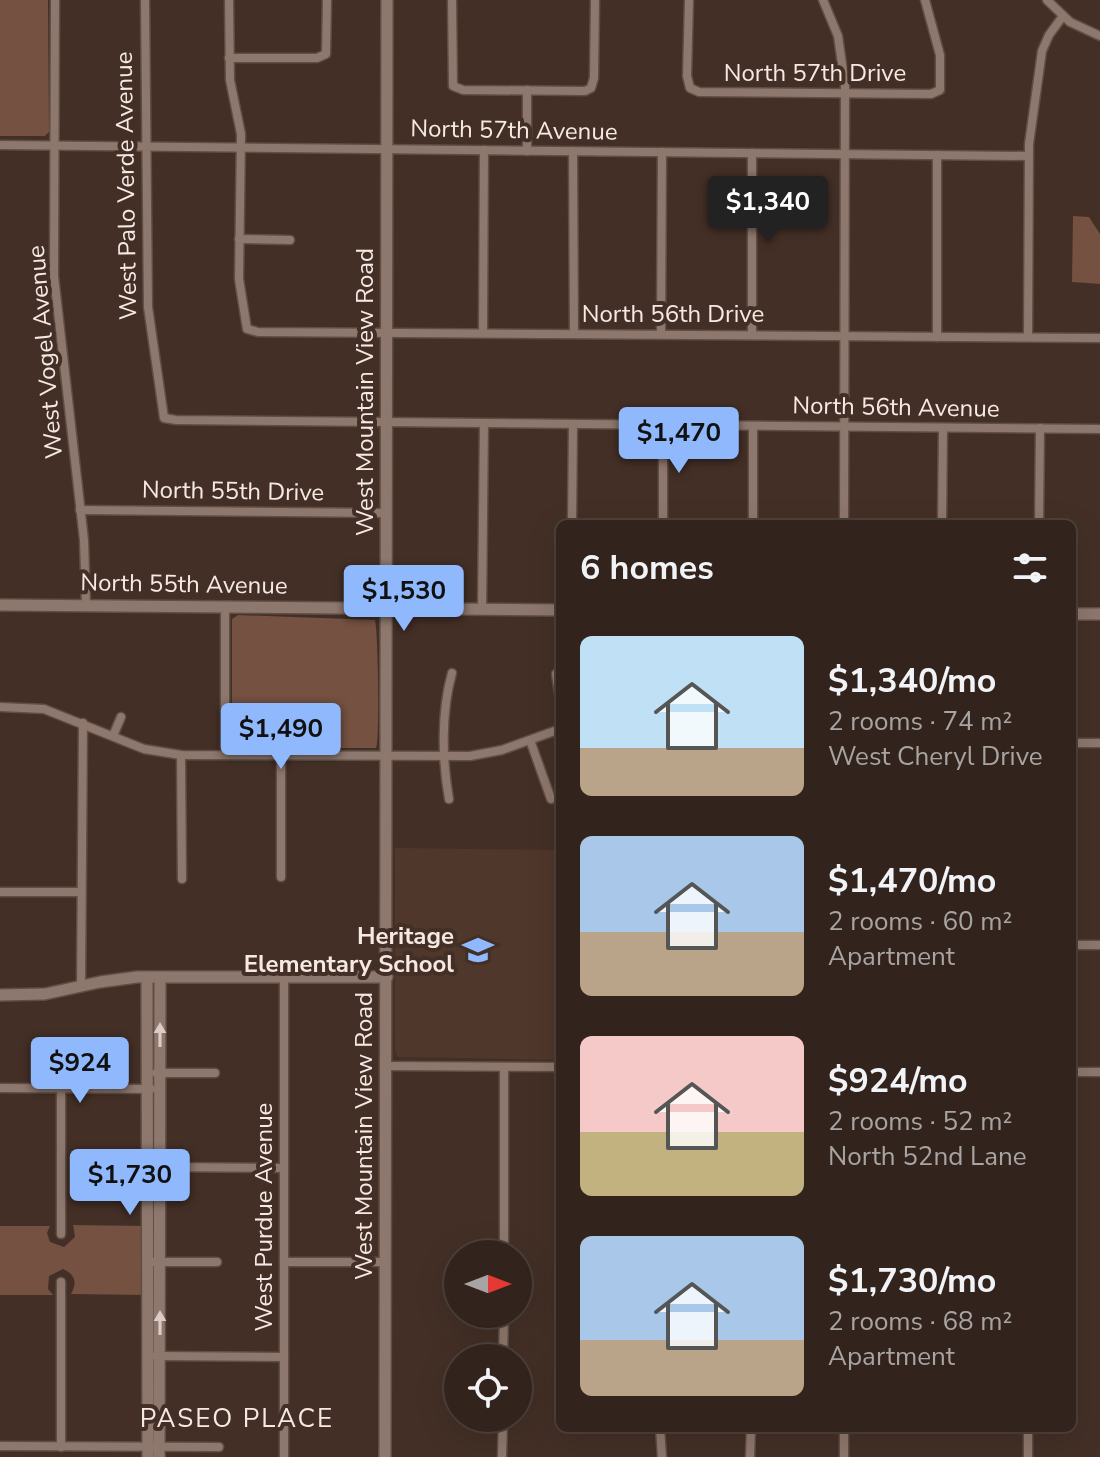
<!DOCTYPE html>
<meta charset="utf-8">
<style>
:root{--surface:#32231c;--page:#3a2b25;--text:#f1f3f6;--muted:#a8a4a3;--line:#4d403b;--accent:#90b8fd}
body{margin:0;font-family:"Nunito Sans",sans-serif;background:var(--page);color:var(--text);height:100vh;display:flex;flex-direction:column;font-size:30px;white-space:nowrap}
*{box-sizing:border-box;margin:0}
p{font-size:26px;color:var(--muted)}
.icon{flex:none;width:44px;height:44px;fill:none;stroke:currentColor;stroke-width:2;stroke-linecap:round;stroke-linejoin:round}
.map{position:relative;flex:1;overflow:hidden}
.sheet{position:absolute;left:556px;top:520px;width:520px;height:912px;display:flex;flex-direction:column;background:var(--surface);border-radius:12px;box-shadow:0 8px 32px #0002,0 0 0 2px var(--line)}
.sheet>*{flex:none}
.needle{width:52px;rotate:90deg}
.fabs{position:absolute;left:444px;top:1240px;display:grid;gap:16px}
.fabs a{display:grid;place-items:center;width:88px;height:88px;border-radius:50%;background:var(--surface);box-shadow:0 8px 32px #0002,0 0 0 2px var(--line);font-size:40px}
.price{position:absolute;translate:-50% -68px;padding:0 18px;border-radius:8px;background:var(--accent);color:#111;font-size:26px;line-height:52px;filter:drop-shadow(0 2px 4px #0008)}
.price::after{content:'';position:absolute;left:50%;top:48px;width:24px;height:18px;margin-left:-12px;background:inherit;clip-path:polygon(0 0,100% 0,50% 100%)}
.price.active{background:#222;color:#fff}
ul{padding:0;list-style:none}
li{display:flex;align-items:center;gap:24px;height:200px;padding:0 24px}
li span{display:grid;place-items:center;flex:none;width:224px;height:160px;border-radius:12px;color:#555}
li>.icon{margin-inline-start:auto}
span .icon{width:96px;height:96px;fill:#fffc;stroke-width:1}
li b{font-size:34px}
h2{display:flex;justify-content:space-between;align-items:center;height:96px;padding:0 24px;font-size:34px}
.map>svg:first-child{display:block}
.built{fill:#50372b}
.green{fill:#745140}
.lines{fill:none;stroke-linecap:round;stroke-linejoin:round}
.street-casing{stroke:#5e4e45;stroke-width:11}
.secondary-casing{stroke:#5e4e45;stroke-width:14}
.street{stroke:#8e776c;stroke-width:8}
.secondary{stroke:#8e776c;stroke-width:11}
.oneway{fill:#dcccc5}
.labels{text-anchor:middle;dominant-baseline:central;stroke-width:8;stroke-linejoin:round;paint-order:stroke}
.street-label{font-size:24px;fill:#f6e9e3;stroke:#432f26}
.poi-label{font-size:24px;font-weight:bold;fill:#f6e9e3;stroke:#432f26;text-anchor:end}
.neighbourhood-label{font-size:26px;letter-spacing:2px;fill:#f6e9e3;stroke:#432f26}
</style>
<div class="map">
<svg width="1100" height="1457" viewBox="0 0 1100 1457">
<rect width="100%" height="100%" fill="#432f26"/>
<!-- built -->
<path class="built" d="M395 848 560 850V1060L398 1057 395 1051Z"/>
<!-- green -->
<g class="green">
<path d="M0 0H48L49 132 45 136H0Z"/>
<path d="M1073 216 1089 217 1100 234V284L1072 282Z"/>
<path d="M238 615 375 620C378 632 380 740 376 748H234L232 742V619Z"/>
<path d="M73 1225 144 1226V1295L71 1294C77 1283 76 1275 63 1269L49 1276 48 1289 53 1295H0V1226H50L47 1233 50 1242 64 1247 75 1237Z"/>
</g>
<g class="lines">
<defs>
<g id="street">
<path d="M55 0 54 276 84 540 86 605"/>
<path d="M145 0 148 307 164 418 176 420 1100 429"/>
<path d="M229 0 230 80 241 134 239 279 247 329 258 332 1100 338"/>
<path d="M452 0 453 86 463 90 585 91 591 88 594 78 595 0"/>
<path d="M689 0 687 76 690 88 699 92 931 94 940 90V55L925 0"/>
<path d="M823 0 838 36 845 85 844 524"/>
<path d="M1047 0 1070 22 1100 36"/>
<path d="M229 58H317L326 54 327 0"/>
<path d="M0 145 1028 156"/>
<path d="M527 151V90"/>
<path d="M573 151 574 333"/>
<path d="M752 153V335"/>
<path d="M937 155V337"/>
<path d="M239 239 290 240"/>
<path d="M483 332 484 150"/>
<path d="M661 334 662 152"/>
<path d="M1028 337 1029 144 1042 51 1049 35 1063 16"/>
<path d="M80 510 386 513"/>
<path d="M572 524 573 424"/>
<path d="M663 524V425"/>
<path d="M753 524V426"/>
<path d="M942 524 943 428"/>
<path d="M1039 524 1040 428"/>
<path d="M482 609 484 424"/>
<path d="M556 674 560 699"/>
<path d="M0 707 44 709 144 749 181 755 470 756 502 750 560 729"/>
<path d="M113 736 121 717"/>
<path d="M530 740 551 799"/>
<path d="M1072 743H1100"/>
<path d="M181 755 182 879"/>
<path d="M225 755V606"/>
<path d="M281 755V877"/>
<path d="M449 799C442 760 441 712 452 673"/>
<path d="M0 892H81"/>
<path d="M1072 945H1100"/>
<path d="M81 986 83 723"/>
<path d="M386 1066 560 1067"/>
<path d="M1072 1072H1100"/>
<path d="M156 1073H215"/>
<path d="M0 1088 151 1089"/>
<path d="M61 1089V1234"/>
<path d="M156 1167 284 1168"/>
<path d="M504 1254V1067"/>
<path d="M147 1262H217"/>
<path d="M284 1262H385"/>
<path d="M156 1356 284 1357"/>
<path d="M503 1358 504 1314"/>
<path d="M660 1428 662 1457"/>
<path d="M844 1428V1457"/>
<path d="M1028 1428V1457"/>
<path d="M0 1446 219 1447"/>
<path d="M61 1447V1282"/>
<path d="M284 1457V977"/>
<path d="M502 1457 503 1418"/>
<path d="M750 1457 751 1428"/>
</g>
<g id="secondary">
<path d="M0 605 560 610"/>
<path d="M1072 614H1100"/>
<path d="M147 977 148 1457"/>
<path d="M0 995 45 994 100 982 137 977H387"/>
<path d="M159 1457 160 977"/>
<path d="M385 1457 387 0"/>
</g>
</defs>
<!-- street casing -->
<use href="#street" class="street-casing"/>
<!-- secondary casing -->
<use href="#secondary" class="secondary-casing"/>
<!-- street -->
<use href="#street" class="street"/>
<!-- secondary -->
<use href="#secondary" class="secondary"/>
</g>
<!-- one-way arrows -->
<defs><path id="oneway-solid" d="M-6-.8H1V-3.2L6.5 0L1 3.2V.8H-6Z" transform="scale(2)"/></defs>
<g class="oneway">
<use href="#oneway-solid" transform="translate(160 1035) rotate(-90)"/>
<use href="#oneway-solid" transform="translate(160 1323) rotate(-90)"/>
</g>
<!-- icons -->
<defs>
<symbol id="school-bare" viewBox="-9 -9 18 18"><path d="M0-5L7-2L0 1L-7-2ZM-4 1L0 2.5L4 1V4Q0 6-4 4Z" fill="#90b8fd" stroke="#432f26" stroke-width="2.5" paint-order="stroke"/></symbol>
</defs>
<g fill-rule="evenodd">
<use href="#school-bare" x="456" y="928" width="44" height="44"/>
</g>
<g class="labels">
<!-- street labels -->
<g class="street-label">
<text x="815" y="73">North 57th Drive</text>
<text transform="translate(514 130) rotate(1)">North 57th Avenue</text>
<text transform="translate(126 186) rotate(-91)">West Palo Verde Avenue</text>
<text x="673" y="314">North 56th Drive</text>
<text transform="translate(45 352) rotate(-95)">West Vogel Avenue</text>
<text transform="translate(365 392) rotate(-90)">West Mountain View Road</text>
<text transform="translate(896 407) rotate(1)">North 56th Avenue</text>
<text transform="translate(233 491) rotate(1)">North 55th Drive</text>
<text transform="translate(184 584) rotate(1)">North 55th Avenue</text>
<text transform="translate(364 1136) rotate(-90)">West Mountain View Road</text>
<text transform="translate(264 1217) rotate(-90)">West Purdue Avenue</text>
</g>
<!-- poi labels -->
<g class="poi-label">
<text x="454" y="936">Heritage<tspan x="454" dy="28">Elementary School</tspan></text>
</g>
<!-- neighbourhood labels -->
<g class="neighbourhood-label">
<text x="237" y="1418">PASEO PLACE</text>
</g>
</g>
</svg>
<div class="fabs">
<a><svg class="needle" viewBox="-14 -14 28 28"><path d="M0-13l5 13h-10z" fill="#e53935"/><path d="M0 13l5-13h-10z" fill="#a8a4a3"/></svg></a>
<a><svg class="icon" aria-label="locate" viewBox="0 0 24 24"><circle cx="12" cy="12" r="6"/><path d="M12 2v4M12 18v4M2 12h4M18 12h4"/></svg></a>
</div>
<b class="price active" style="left:768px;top:244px">$1,340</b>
<b class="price" style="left:679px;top:475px">$1,470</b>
<b class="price" style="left:404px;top:633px">$1,530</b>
<b class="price" style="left:281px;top:771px">$1,490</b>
<b class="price" style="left:80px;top:1105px">$924</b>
<b class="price" style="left:130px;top:1217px">$1,730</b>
<section class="sheet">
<h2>6 homes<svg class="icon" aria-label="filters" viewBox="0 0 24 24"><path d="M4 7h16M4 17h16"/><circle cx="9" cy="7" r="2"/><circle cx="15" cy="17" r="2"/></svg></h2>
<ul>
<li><span style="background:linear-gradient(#bfe0f5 70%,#b9a48a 0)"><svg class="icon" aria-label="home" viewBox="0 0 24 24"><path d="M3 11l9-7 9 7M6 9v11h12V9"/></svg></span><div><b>$1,340/mo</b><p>2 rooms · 74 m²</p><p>West Cheryl Drive</p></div></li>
<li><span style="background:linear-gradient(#a9c7e8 60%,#b9a48a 0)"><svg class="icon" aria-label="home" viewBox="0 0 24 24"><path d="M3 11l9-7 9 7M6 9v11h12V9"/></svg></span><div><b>$1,470/mo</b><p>2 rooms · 60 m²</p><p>Apartment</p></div></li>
<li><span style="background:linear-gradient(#f6c9c9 60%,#c2b280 0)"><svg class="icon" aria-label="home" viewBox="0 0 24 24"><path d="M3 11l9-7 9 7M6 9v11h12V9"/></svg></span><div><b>$924/mo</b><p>2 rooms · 52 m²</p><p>North 52nd Lane</p></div></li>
<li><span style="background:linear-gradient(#a9c7e8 65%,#b9a48a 0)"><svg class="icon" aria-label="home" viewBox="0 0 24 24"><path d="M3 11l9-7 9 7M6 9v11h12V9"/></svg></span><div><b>$1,730/mo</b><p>2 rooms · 68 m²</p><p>Apartment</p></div></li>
</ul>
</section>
</div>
